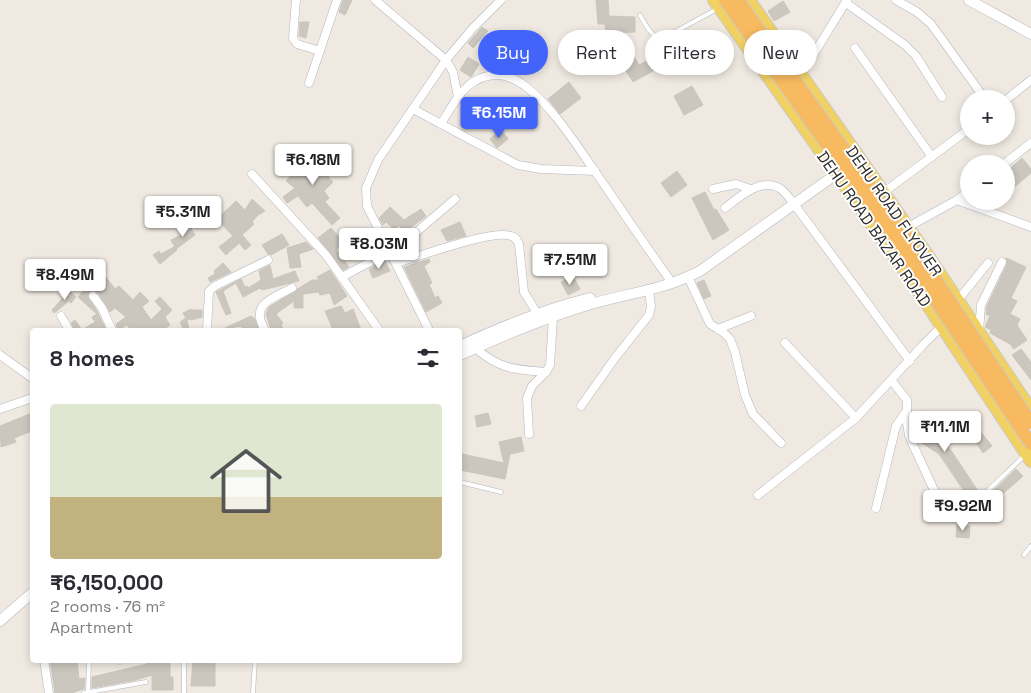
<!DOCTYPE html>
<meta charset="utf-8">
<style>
:root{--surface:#fff;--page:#f2f2f3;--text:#2b2b33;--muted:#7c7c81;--line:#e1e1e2;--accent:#4264fb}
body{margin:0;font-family:"Space Grotesk",sans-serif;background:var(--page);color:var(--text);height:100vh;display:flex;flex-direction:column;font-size:19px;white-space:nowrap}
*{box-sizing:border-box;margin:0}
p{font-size:16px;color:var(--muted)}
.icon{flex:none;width:28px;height:28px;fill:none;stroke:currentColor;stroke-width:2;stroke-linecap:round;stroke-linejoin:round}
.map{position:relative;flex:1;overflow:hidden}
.drawer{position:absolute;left:30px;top:328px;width:432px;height:335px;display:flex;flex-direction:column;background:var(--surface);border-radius:5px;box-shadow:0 2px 8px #0003}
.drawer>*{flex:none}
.hud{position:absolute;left:478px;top:30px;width:475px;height:45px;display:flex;gap:10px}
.fabs{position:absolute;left:960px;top:90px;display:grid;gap:10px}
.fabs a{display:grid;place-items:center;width:55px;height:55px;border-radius:50%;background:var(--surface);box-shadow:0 2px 8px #0003;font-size:25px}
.price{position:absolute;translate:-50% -42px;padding:0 11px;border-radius:5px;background:#fff;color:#222;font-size:16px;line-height:32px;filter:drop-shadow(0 1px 2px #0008)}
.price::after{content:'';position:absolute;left:50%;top:30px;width:15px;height:11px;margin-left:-8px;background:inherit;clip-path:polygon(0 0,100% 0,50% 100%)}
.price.selected{background:var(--accent);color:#fff}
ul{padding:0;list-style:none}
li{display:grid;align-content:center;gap:10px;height:265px;padding:0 20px}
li+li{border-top:1px solid var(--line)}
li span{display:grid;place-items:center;height:155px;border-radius:5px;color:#555}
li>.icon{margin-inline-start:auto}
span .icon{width:90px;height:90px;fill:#fffc;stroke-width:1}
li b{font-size:21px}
h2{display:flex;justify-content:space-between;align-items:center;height:60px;padding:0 20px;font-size:21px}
.pill{padding:0 18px;border-radius:22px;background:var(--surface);box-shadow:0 2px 8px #0003;font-size:18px;line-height:45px}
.pill.selected{background:var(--accent);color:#fff}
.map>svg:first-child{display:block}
.building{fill:#cbc7bf;stroke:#cbc5ba}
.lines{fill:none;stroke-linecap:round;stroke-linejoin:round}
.service-casing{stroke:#b4b7c1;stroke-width:5}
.minor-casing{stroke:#b4b7c1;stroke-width:9}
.tertiary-casing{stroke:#b4b7c1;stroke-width:11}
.primary-casing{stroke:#c9c9c9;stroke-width:14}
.service{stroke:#fff;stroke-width:4}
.minor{stroke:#fff;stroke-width:8}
.tertiary{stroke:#fff;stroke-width:10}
.primary{stroke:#f2d163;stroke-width:12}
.trunk-bridge-casing{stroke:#c9c9c9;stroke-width:14;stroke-linecap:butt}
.trunk-bridge{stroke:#f8ba60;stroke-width:12}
.labels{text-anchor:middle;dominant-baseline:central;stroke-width:4;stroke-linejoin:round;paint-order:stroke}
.street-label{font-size:16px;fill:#2e2e2e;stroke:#fff}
</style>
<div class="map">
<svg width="1031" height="693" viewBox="0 0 1031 693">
<rect width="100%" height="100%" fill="#efe9e1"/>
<!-- building -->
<g class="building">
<path d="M343 0H352L345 15 339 12Z"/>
<path d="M596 0H608L609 16 635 17V32L606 33 605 24H598Z"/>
<path d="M783 1 790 12 774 21 768 11Z"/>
<path d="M300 22H309L306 38 299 36Z"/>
<path d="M482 27 488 31 473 48 468 43Z"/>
<path d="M666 41 676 58 633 82 620 61 632 53 639 65 659 54 655 47Z"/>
<path d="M468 57 479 64 471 77 460 70Z"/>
<path d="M569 82 581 98 560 114 548 99Z"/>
<path d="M692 86 703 105 684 115 674 96Z"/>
<path d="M525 101 531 108 519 119 513 112Z"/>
<path d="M501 130 508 139 497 148 490 139Z"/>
<path d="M319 151 329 157 324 165 328 168 326 171 330 175 328 177 333 182 324 191 329 198 325 202 340 218 332 225 312 203 307 207 298 196 287 203 283 197 295 188 286 181 300 166 302 169Z"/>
<path d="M1022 158 1031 169V173L1006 194V172Z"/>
<path d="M677 171 687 185 671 197 661 183Z"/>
<path d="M705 192 714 210 716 209 729 230 713 240 692 198Z"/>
<path d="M252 199 265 211 258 215 252 222 254 224 242 235 251 245 245 250 239 243 226 255 219 247 233 236 217 219 236 201 245 210Z"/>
<path d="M390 207 404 220 421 209 426 216 404 233 399 225 395 230 386 222 383 225 379 218Z"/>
<path d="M460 222 466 236 447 241 441 230Z"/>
<path d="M190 227 195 235 176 249 171 240 181 235 180 233Z"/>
<path d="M331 228 344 243 336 250 349 267 343 270 318 238Z"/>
<path d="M282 234 289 245 271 255 268 254 262 245Z"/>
<path d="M306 242 313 249 299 254 301 267 290 268 287 248Z"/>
<path d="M174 247 177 250 160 264 153 255 159 251 161 254Z"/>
<path d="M1006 258 1026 267 1011 298 1017 301 1010 314 1020 319 1017 325 1027 340 1014 349 1010 344 990 333 991 330 985 327 990 316 986 314 987 306 1007 264Z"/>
<path d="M429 259 430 262 424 266 432 283 429 284 435 298 438 296 442 303 426 312 404 267Z"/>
<path d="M385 261 390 271 373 278 369 269Z"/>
<path d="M223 263 231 272 210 282 208 278 215 274 214 271Z"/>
<path d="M270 265 273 279 295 271 299 281 262 290 260 288 243 297 236 283 223 291 231 313 226 315 216 292 241 279 245 287 247 286 248 288 261 280 259 271Z"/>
<path d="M330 270 347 296 334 305 330 293 320 295 319 292 303 294V308H294V301L276 314 283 323 281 325 284 330H271L266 314 269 307 312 280H319L317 277Z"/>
<path d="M105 276 115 289 119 286 133 300 140 292 149 301 142 307 151 320 162 309 155 301 160 297 172 310 165 317 170 325 163 330H131L127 325 118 330 116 324 126 317 115 308 110 312 98 293 93 290 89 292 88 297 97 311 106 330H75L71 323 75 320 82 330 95 322 92 317 97 314 78 297 90 284 92 286Z"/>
<path d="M573 276 580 289 568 295 561 282Z"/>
<path d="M704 280 711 296 704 299 697 283Z"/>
<path d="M69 291 76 297 71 303 69 301 54 313 52 310Z"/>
<path d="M341 306 345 313 353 309 361 330H333L325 311Z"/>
<path d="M191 309 192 310H202V317L192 320 187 319 189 330H184L180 322 186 318 183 313Z"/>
<path d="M251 316 255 319 259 330H244L241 326 223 329Z"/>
<path d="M1021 349 1031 362V380L1012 355Z"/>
<path d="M924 411 938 417 932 433 946 443 978 491 968 497 939 454 919 441 927 429 918 425Z"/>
<path d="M32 413V431L14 438 16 442 1 447 0 426Z"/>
<path d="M488 413 491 424 477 427 475 416Z"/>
<path d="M980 431 992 446 983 453 972 437Z"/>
<path d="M521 437 524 451 510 454 505 479 460 470 462 454 504 463 499 442Z"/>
<path d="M1016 469 1023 476 998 498 992 492Z"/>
<path d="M953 497 967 498 966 513 952 512Z"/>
<path d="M957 525 970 526 969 538 956 537Z"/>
<path d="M50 660H77L79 679 85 678 84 689 71 693H55Z"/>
<path d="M147 660H170V677H173V690H152V675L136 680 92 688V677L147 664Z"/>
<path d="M193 660H215V686H191Z"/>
</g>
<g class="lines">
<defs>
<g id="service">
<path d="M640 15C646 25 650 36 662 39L717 9"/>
<path d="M460 482 501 492"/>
<path d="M983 495 1024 456"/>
<path d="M1024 555 1031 546"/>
<path d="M120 660V662"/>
<path d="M88 692 89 660"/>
<path d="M84 693 146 682"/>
<path d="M184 693V660"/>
<path d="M253 693 255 660"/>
</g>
<g id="minor">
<path d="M296 0 293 38 297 44 320 51"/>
<path d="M375 0 446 60 453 72 458 97"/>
<path d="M896 0 917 12 931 24 985 99"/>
<path d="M846 3 905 45 916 56 942 97"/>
<path d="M855 48 932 157"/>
<path d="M801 75 847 0"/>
<path d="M309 83 337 0"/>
<path d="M1006 100 1031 80"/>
<path d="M413 109 518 165 541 169 595 171"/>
<path d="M441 124C455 101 467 74 499 75 507 76 517 80 524 85 552 106 576 144 596 173 621 209 645 245 670 280"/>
<path d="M1004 164 1031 143"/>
<path d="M252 174 326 255 379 330"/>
<path d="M713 189 736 184 750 189"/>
<path d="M884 192 969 129"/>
<path d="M957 200 1031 227"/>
<path d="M725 208C739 197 762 176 781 189 786 193 790 199 794 204L910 361"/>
<path d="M908 227 957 200 969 191"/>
<path d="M388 247 413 235 455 199"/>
<path d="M396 263C419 257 492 229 511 236 516 237 517 240 519 244L524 292 537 313"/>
<path d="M342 277 390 251"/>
<path d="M688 277 710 324 724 333 730 339 735 352 745 395 753 414 781 443"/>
<path d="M93 296 102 308 112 330"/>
<path d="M958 300 988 263"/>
<path d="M61 316 69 330"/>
<path d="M718 329 751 316"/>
<path d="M207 330 209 291 215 286 268 260"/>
<path d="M265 330C249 304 273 298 292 288"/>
<path d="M429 330 367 206 366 188 378 160 446 60 472 29 501 0"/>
<path d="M979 332 981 305 1002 262"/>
<path d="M785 343 856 418"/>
<path d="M475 348C501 370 514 369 546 372"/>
<path d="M0 355 32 378"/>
<path d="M891 380 907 400V423L909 436 940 503"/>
<path d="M581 406 615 358 649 315 651 307 649 291"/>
<path d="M0 409 32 398"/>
<path d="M529 434 527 398 532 386 546 372 550 365 553 317"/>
<path d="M758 495 856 418 924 344 941 327"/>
<path d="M876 508 896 426 907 410"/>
<path d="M44 660 49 693"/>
</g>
<g id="tertiary">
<path d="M969 0 1031 34"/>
<path d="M460 346C503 326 544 309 590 298"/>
<path d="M460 355C502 336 544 318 588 305 628 293 661 291 700 271L842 170"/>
<path d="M0 621 32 593"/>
</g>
<g id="primary">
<path d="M714 0 909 277 1031 461"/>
<path d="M749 0 930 259 1031 410"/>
</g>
</defs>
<!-- service casing -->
<use href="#service" class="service-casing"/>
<!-- minor casing -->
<use href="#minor" class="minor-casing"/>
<!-- tertiary casing -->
<use href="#tertiary" class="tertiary-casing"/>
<!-- primary casing -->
<use href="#primary" class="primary-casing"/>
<!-- service -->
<use href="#service" class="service"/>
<!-- minor -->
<use href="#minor" class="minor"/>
<!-- tertiary -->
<use href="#tertiary" class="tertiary"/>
<!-- primary -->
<use href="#primary" class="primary"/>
<defs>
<g id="trunk-bridge">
<path d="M725 0 916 271 1031 444"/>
<path d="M738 0 926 265 1031 423"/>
</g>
</defs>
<!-- trunk-bridge casing -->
<use href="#trunk-bridge" class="trunk-bridge-casing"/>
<!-- trunk-bridge -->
<use href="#trunk-bridge" class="trunk-bridge"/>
</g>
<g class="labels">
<!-- street labels -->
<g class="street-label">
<text transform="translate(894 211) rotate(55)">DEHU ROAD FLYOVER</text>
<text transform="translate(874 229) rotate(55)">DEHU ROAD BAZAR ROAD</text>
</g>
</g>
</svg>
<div class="fabs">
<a>+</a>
<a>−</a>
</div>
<b class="price selected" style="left:499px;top:139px">₹6.15M</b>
<b class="price" style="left:313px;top:186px">₹6.18M</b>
<b class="price" style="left:183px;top:238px">₹5.31M</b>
<b class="price" style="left:379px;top:270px">₹8.03M</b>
<b class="price" style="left:570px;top:286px">₹7.51M</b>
<b class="price" style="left:65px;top:301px">₹8.49M</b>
<b class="price" style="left:945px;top:453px">₹11.1M</b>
<b class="price" style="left:963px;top:532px">₹9.92M</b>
<div class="hud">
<a class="pill selected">Buy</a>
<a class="pill">Rent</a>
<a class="pill">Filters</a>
<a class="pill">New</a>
</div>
<section class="drawer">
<h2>8 homes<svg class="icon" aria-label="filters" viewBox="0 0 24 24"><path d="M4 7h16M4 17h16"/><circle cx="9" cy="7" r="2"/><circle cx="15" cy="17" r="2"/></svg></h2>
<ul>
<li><span style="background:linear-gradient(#dfe7d0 60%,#c2b280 0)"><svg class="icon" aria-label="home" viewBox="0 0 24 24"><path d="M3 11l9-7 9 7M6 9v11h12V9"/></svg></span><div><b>₹6,150,000</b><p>2 rooms · 76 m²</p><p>Apartment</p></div></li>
</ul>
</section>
</div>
